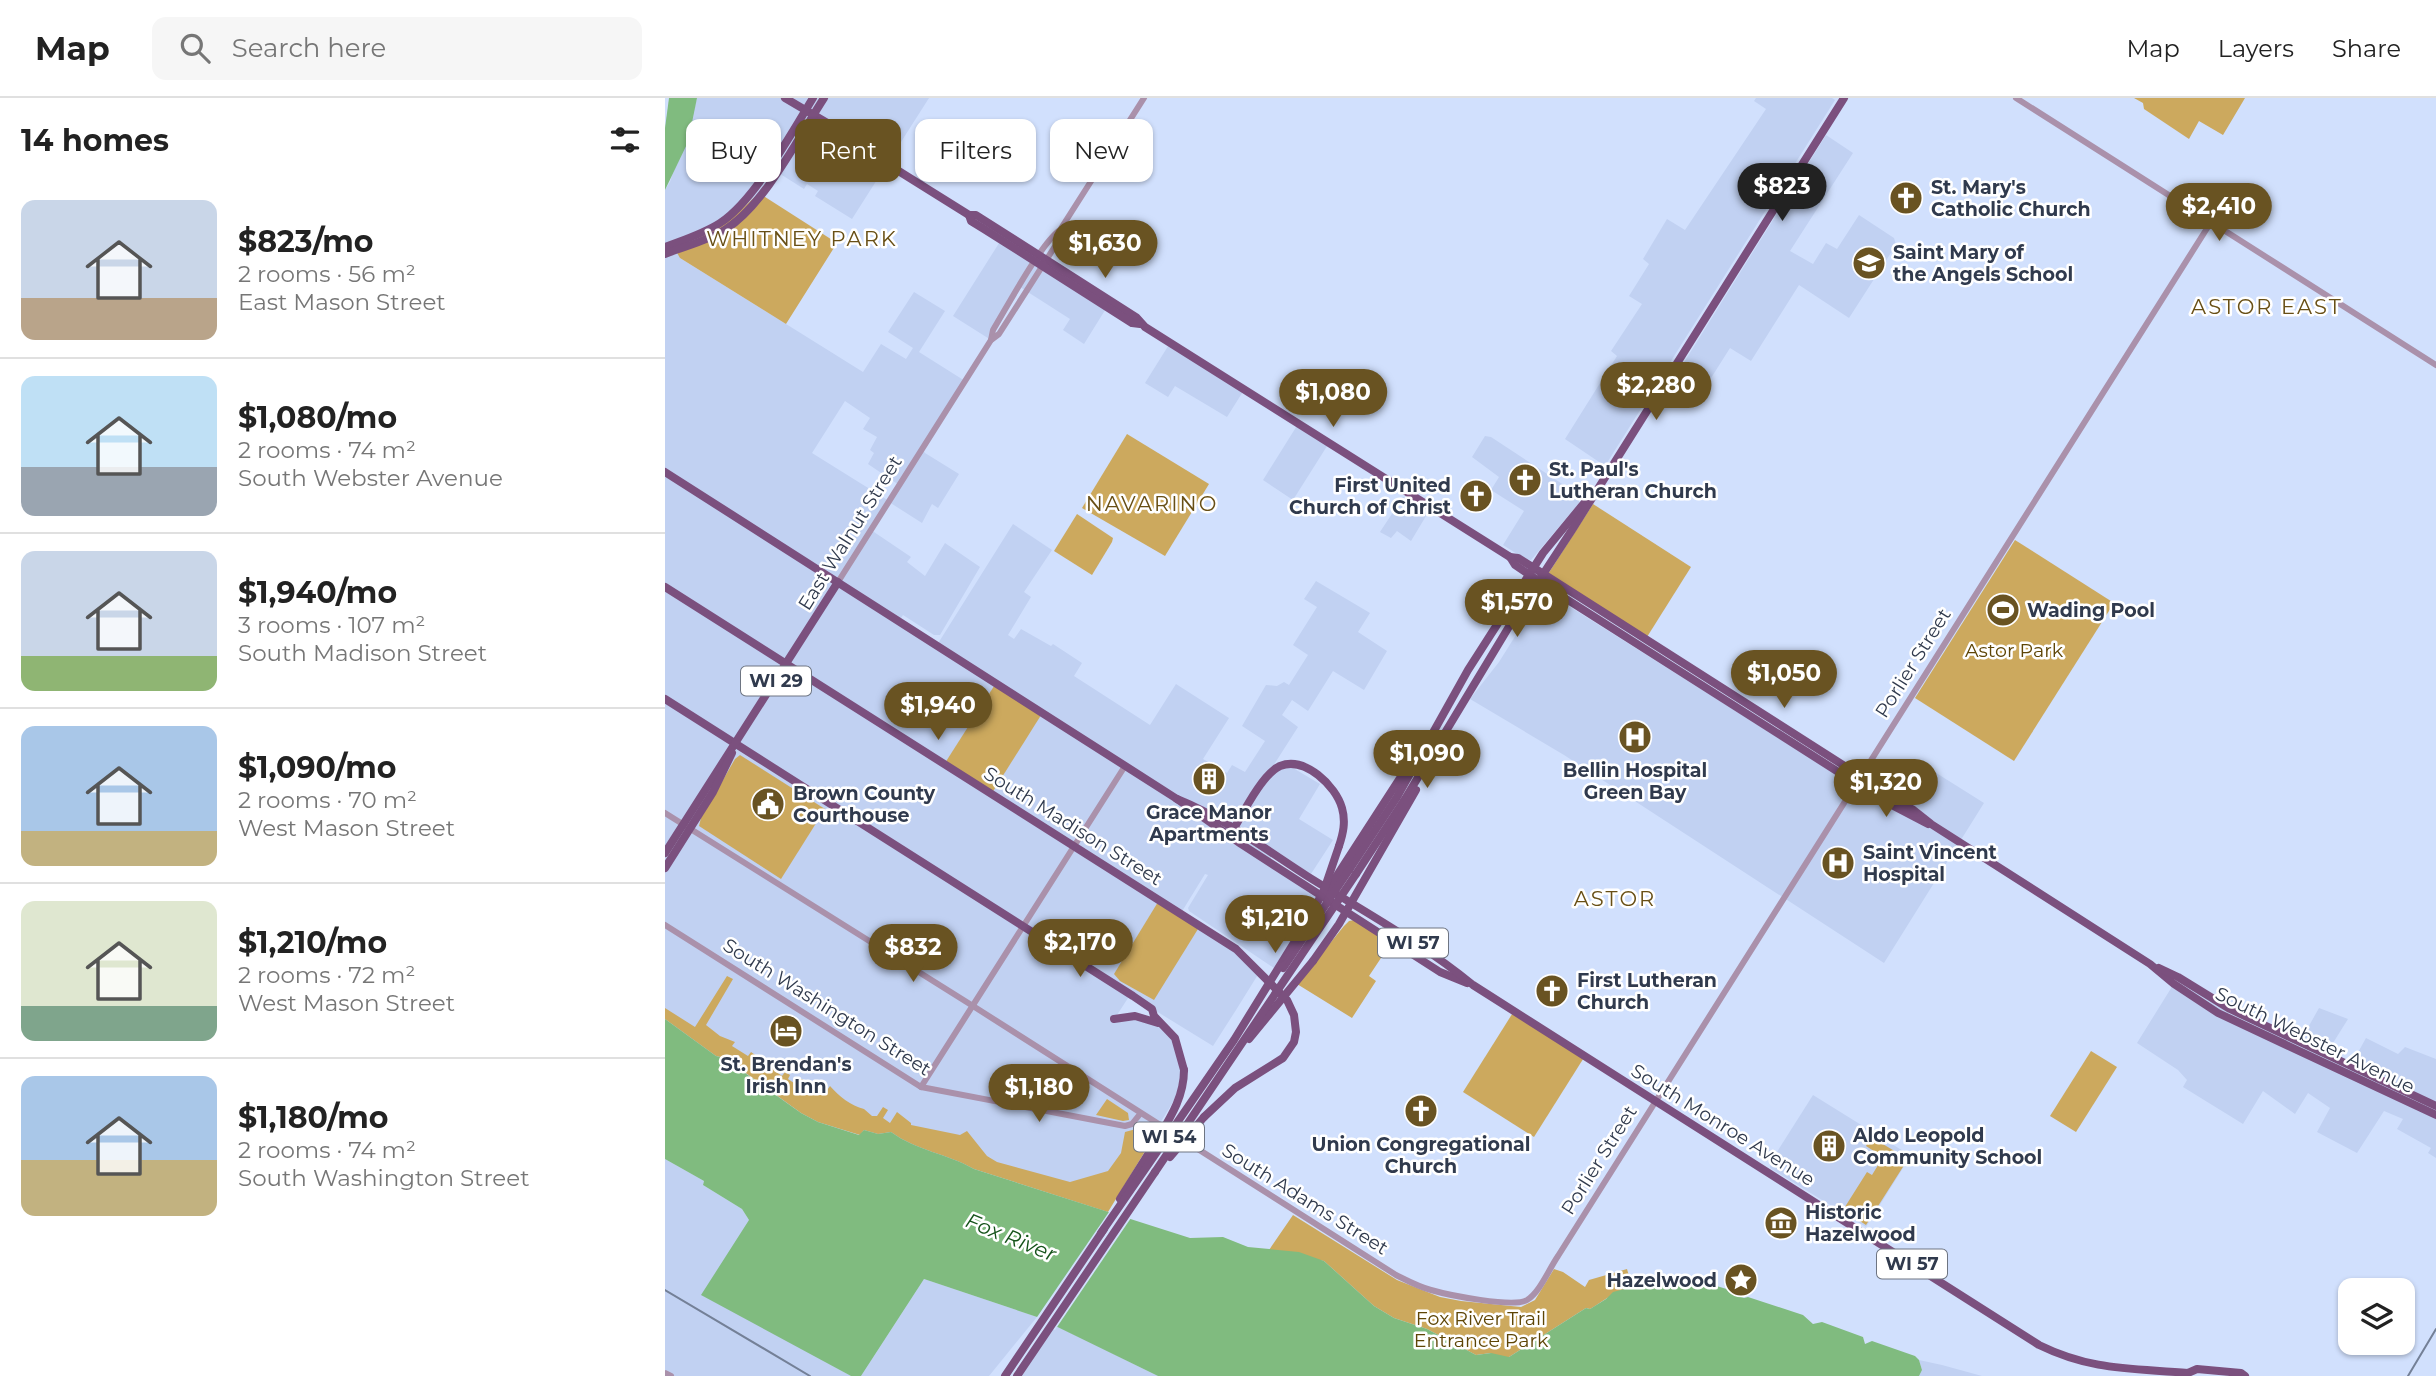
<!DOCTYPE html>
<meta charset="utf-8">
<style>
:root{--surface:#fff;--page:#f6f6f6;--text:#222;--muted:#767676;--line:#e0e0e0;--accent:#695322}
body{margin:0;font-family:Montserrat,sans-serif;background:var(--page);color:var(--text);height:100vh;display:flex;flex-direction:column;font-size:26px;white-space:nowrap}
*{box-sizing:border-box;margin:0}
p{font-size:23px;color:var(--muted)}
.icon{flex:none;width:38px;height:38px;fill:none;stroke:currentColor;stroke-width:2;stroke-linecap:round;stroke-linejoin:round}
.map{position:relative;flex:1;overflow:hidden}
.drawer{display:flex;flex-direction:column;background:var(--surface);width:665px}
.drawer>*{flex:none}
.guide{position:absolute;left:21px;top:21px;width:665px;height:63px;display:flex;gap:14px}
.tools{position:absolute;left:1673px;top:1180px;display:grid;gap:14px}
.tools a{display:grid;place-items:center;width:77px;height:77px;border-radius:14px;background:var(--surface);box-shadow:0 2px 5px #0004;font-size:35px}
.price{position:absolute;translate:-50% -60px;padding:0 16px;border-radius:24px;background:var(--accent);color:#fff;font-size:23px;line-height:46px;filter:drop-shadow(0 2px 4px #0008)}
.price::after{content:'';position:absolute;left:50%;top:42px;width:21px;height:16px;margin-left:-10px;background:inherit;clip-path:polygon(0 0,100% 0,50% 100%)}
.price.active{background:#222;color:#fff}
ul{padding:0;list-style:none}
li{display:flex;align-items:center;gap:21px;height:175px;padding:0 21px}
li+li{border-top:2px solid var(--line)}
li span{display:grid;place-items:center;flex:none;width:196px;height:140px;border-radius:14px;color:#555}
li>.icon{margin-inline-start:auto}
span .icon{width:84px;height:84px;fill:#fffc;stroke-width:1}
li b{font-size:30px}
h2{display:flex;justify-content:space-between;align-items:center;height:84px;padding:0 21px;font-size:30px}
.chip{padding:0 24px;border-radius:14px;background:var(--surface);box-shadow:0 2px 5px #0004;font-size:24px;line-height:63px}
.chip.active{background:var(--accent);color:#fff}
header{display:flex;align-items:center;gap:42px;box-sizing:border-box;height:98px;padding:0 35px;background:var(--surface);border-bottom:2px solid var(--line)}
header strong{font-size:33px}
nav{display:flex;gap:38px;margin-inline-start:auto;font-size:24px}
.search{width:490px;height:63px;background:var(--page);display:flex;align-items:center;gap:18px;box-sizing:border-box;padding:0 24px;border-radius:14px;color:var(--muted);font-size:26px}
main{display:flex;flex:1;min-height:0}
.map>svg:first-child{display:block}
.built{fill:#c1d1f2;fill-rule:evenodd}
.green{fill:#cca95e}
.water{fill:#80bb7f}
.pier{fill:#d1e0fd}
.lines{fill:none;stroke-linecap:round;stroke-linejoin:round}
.minor{stroke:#aa91ab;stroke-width:6}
.major{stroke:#7b507e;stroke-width:8}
.rail{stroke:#748097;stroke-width:2}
.major-bridge{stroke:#7b507e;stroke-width:8}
.labels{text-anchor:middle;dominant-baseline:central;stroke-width:5;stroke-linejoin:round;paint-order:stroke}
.shield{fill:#fff;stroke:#6e7582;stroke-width:2}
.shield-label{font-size:18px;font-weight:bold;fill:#303a4d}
.poi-label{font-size:19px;font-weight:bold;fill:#303a4d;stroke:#fff;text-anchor:start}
.street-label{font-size:19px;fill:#303a4d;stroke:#fff}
.park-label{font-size:19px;fill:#5e4506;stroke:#fff}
.neighbourhood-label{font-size:21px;letter-spacing:2px;fill:#684f15;stroke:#fff}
.water-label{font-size:21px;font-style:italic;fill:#15531a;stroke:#fff}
</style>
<header>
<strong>Map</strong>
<div class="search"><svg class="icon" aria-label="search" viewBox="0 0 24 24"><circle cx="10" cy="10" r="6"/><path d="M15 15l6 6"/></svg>Search here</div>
<nav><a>Map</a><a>Layers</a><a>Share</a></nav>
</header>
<main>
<section class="drawer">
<h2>14 homes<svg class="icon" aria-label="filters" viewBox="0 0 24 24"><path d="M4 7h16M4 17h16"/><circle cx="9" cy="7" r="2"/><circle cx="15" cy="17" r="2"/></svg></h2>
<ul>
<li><span style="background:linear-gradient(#c9d6e8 70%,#b9a48a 0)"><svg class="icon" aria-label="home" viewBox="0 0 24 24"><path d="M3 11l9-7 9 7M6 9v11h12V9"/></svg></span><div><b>$823/mo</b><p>2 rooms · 56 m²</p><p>East Mason Street</p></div></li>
<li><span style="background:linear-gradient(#bfe0f5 65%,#9aa5b1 0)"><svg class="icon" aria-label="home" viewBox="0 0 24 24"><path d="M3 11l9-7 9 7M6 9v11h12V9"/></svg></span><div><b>$1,080/mo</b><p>2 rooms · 74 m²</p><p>South Webster Avenue</p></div></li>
<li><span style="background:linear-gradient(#c9d6e8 75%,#8fb573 0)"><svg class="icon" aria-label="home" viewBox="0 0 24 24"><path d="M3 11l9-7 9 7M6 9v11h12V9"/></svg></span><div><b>$1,940/mo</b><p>3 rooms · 107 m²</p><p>South Madison Street</p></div></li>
<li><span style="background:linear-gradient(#a9c7e8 75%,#c2b280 0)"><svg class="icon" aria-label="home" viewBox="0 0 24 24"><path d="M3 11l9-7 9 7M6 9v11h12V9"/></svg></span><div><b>$1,090/mo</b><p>2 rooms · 70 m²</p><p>West Mason Street</p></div></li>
<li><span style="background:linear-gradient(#dfe7d0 75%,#7fa58c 0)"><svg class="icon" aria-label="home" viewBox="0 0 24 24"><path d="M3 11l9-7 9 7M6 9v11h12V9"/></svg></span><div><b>$1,210/mo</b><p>2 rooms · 72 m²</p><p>West Mason Street</p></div></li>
<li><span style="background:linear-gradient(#a9c7e8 60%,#c2b280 0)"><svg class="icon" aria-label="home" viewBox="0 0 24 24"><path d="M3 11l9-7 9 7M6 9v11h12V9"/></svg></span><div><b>$1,180/mo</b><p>2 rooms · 74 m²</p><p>South Washington Street</p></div></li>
</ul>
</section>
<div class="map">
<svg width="1771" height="1278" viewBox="0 0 1771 1278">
<rect width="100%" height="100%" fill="#d1e0fd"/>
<!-- built -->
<g class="built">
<path d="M32 0H264L187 121 150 98 153 93 142 86 139 91 109 72 94 95 76 113 15 160 198 274 216 246 241 261 248 250 223 234 249 194 280 213 254 254 300 283 257 351 260 355 294 376 273 410 267 406 257 425 224 404 206 432 246 459 242 464 260 478 280 445 315 469 275 537H269L238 517 234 523 272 547 348 426 387 452 359 494 366 499 343 537 349 541 356 531 386 548 388 546 417 565 409 578 485 627 511 586 564 620 538 661 562 675 567 667 580 674 600 643 577 628 601 587 612 588 619 584 624 587 643 557 628 547 652 509 639 501 651 483 705 515 693 534 722 553 699 592 668 573 643 613 627 602 617 617 633 629 603 676 623 667 655 686 634 721 668 742 644 779 608 757 603 766 652 799 640 823 609 870 524 813 523 810 543 777 540 776 516 815 571 851 594 875 571 912 548 948 465 897 450 920 466 918 505 933 518 961 514 989 508 1004 441 1113 406 1100 153 1024 114 1000 59 960 51 958 0 921V92L5 84ZM180 303 205 320 198 331 212 339 205 352 209 355 203 366 234 387 224 403 147 355Z"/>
<path d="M1091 0H1167L1170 2 940 368 900 341 952 258 946 253 977 206 964 198 984 166 978 161 1002 121 1020 132 1101 11 1089 3Z"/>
<path d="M1161 37 1188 55 1125 153 1148 166 1161 145 1172 151 1194 117 1229 140 1231 147 1184 220 1134 187 1086 263 1065 250 1034 299 1008 282Z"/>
<path d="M336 142 442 209 419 246 398 232 405 221 355 189 326 242 288 218Z"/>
<path d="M505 245 579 292 562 319 510 288 503 299 480 285Z"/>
<path d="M633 326 664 345 628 402 598 382Z"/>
<path d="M820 338 826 339 914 397V405L866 462 860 461 838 447 859 413 826 392 834 379 807 359Z"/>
<path d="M738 399 761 415V418L746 443 732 433 726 440 715 434Z"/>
<path d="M878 494 883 495 1220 707 1249 661 1319 705 1219 865 899 657 805 601 834 564Z"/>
<path d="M1513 879 1553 904 1686 967 1701 940 1733 956 1740 949 1771 961V1060L1763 1055 1766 1050 1732 1031 1738 1021 1719 1013 1692 1055 1652 1034 1665 1010 1643 995 1630 1016 1598 993 1578 1026 1518 989 1522 982 1513 972 1472 945Z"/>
<path d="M1654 910 1683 921 1663 953 1636 942Z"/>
<path d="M1148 997 1243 1056 1245 1059 1201 1129 1105 1070V1065Z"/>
<path d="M0 1061 39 1083 38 1087 77 1111 84 1122 142 1253 186 1278H6L0 1275Z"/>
<path d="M259 1181 372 1219 324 1278H196Z"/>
<path d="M387 1226 414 1239 493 1278H352Z"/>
<path d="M1254 1262 1277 1267 1317 1278H1254L1257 1272Z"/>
</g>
<!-- green -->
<g class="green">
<path d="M1469 0H1580L1558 37 1534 23 1524 41 1479 11 1478 5Z"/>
<path d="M94 95 172 145 121 226 15 160 11 153 66 121Z"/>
<path d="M462 336 544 386 500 458 417 410Z"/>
<path d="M928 406 1026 469 982 539 883 476Z"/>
<path d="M412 416 448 440 447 444 427 477 389 453Z"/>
<path d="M1350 442 1449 505 1349 663 1250 600Z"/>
<path d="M331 585 378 614 327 695 280 665Z"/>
<path d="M75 657 160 711 116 781 34 728 36 720 70 661Z"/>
<path d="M493 804 533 831 489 902 455 883 449 876Z"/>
<path d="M689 822 726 845 704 878 711 883 687 920 632 886 679 828 684 823Z"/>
<path d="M62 878 68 881 41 927 55 938 70 944 67 948 83 958 86 954 93 959 92 961 105 970 107 967 111 969 109 972 117 978 120 974 125 977 123 981 129 985 137 981 141 984 139 988 153 997 155 993 160 995 165 988C174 998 186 1008 199 1011L207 1018H212L218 1009 223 1012 218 1020 225 1025 232 1014 246 1025V1027L295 1037 302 1033 322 1058 332 1064 405 1084 443 1073 456 1055 460 1034 471 1031 479 1025 493 1032 443 1114 309 1071C281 1055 252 1053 226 1034L213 1036 199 1032 195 1037 153 1024 136 1015 60 960 51 958 0 921V910L30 929Z"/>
<path d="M849 913 920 958 869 1039 798 994Z"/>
<path d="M1426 953 1452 969 1411 1034 1385 1018Z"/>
<path d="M442 1001 463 1015 464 1022 458 1023 431 1017Z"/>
<path d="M1206 1039 1243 1061 1201 1127 1178 1112 1202 1074 1207 1077 1218 1059 1201 1048Z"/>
<path d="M628 1117 732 1182 775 1199 796 1203 856 1209 870 1202 889 1171 898 1174 920 1189 924 1182 962 1171 967 1188C951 1193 940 1202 925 1211L921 1210 844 1259 831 1278 826 1255 811 1257 762 1231 729 1220 709 1208 659 1163 604 1152Z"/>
</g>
<!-- water -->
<g class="water">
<path d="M4 0H32L23 44 0 92V30Z"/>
<path d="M0 921 51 958 59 960 136 1015 153 1024 194 1037 199 1032 213 1036 226 1034C252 1053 281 1055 309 1071L525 1140 558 1139 583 1149 634 1154 659 1163 709 1208 729 1220 762 1231 811 1257 826 1255 844 1259 921 1210 925 1211 941 1201 948 1194 994 1182 1020 1183 1030 1190 1048 1187 1072 1194 1073 1198 1079 1200 1083 1199 1138 1217 1148 1226 1157 1224 1198 1239 1200 1246 1207 1243 1250 1258 1254 1262 1257 1272 1254 1278H493L372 1219 259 1181 196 1278H186L36 1197 84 1122 77 1111 38 1087 39 1083 0 1061Z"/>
</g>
<!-- pier -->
<path class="pier" d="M446 1111 468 1117 390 1232 370 1222Z"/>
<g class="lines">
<!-- minor -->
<g class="minor">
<path d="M1351 0 1771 267"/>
<path d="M326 242 328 232C342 209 376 145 395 132"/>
<path d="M173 484 326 242 334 236 394 142 395 132 479 0"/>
<path d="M0 715 308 908 731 1177C743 1183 754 1189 766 1192 783 1197 848 1210 862 1202 875 1194 884 1171 893 1158L1546 124"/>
<path d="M0 827 256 989 460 1028 467 1026 475 1016"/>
<path d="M256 989 460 668"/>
<path d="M0 1275 6 1278"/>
</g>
<!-- major -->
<g class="major">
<path d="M120 0 181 36 184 42"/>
<path d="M148 17 149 24 177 42H184L304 117H311L471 219 480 229 845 459 853 460 869 470 1247 711 1266 726 1485 866 1509 886 1553 915 1771 1017"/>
<path d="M304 117 306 123 319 131 467 225 475 226"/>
<path d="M0 149C18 142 38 136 55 125 89 103 126 36 148 0"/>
<path d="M0 156C20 148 43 143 61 131 100 106 133 40 159 0"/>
<path d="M0 374 512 701 576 746 775 874 802 885"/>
<path d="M845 459 850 467 895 497 1219 703 1263 726"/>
<path d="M0 489 571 851 622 902 629 917 631 934 629 944 618 960 570 990 539 1019"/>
<path d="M0 601 468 898 487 911 489 918 510 940 519 972"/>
<path d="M512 701C559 720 600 751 642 778 698 813 757 845 808 887L1374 1247C1427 1273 1467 1270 1523 1275L1532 1271 1576 1275 1580 1278"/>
<path d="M567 734C577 717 597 676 615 668 640 658 671 688 677 710 681 724 678 736 674 748"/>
<path d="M0 755 173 484"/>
<path d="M0 770 48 694 67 655"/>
<path d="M684 772 732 699 803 572 878 455 920 404"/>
<path d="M691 776 740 701 848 522 907 432 1179 0"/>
<path d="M662 793 750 657"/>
<path d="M648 863 674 826 751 692"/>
<path d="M1494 870 1513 879 1565 911 1771 1008"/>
<path d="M449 921 470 918 493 925"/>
<path d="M455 1101 489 1047"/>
<path d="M340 1278 439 1131"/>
<path d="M352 1278 490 1074"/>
</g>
<!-- rail -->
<g class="rail">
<path d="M0 1192 145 1278"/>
<path d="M1743 1278 1771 1231"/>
</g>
<!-- major-bridge -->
<g class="major-bridge">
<path d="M618 870 684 772"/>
<path d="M584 941 648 863"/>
<path d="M489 1047C503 1023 519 1001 519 972"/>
<path d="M505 1059 539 1019"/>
<path d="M490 1074 691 776"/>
<path d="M436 1135 569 942 643 822 659 792 674 748"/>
</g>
</g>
<!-- icons -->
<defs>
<symbol id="church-disc" viewBox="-11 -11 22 22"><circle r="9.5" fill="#695322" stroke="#fff"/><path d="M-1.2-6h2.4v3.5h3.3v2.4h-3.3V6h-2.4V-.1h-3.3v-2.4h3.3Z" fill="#fff"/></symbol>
<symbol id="school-disc" viewBox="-11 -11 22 22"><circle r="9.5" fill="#695322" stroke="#fff"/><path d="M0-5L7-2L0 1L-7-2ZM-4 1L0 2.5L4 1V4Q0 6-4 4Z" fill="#fff"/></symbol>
<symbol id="stadium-disc" viewBox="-11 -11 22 22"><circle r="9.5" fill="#695322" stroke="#fff"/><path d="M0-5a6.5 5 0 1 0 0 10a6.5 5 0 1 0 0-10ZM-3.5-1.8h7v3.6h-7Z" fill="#fff"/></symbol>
<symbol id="hospital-disc" viewBox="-11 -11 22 22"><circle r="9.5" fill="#695322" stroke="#fff"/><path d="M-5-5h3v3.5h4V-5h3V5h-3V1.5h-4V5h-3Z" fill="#fff"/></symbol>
<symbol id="building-disc" viewBox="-11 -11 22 22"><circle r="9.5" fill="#695322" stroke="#fff"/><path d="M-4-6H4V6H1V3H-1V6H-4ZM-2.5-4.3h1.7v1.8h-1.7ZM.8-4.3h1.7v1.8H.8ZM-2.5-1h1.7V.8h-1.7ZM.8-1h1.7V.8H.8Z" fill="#fff"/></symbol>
<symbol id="civic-disc" viewBox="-11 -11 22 22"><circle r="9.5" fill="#695322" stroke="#fff"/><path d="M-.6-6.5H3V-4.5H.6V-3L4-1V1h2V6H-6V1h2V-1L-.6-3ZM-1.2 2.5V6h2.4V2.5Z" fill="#fff"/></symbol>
<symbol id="hotel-disc" viewBox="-11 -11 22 22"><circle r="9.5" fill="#695322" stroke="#fff"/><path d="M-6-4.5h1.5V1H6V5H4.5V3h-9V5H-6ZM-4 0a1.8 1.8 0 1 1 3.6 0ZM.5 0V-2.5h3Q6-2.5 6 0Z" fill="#fff"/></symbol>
<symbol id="museum-disc" viewBox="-11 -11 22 22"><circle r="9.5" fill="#695322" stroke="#fff"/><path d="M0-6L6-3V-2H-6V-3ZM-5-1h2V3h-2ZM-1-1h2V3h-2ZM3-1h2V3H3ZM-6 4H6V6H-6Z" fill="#fff"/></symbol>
<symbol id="sight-disc" viewBox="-11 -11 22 22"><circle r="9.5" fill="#695322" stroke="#fff"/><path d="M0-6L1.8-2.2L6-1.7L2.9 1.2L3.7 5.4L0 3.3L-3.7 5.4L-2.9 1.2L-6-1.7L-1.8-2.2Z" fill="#fff"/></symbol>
</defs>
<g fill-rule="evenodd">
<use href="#church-disc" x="1222" y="81" width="38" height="38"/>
<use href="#school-disc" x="1185" y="146" width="38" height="38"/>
<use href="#church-disc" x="841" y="363" width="38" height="38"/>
<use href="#church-disc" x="792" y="379" width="38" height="38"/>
<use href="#stadium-disc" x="1319" y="493" width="38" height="38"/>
<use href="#hospital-disc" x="951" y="620" width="38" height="38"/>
<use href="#building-disc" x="525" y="662" width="38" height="38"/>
<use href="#civic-disc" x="84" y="687" width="38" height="38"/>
<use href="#hospital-disc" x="1154" y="746" width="38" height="38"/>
<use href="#church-disc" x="868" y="874" width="38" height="38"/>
<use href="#hotel-disc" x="102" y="914" width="38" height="38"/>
<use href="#church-disc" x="737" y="994" width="38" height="38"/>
<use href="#building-disc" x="1145" y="1029" width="38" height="38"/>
<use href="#museum-disc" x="1097" y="1106" width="38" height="38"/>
<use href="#sight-disc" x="1057" y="1163" width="38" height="38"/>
</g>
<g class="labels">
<!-- shield labels -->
<g class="shield">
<rect x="76" y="568.5" width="70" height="29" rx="5"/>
<rect x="713" y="830.5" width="70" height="29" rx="5"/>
<rect x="469" y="1024.5" width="70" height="29" rx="5"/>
<rect x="1212" y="1151.5" width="70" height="29" rx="5"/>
</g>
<g class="shield-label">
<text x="111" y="583">WI 29</text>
<text x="748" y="845">WI 57</text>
<text x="504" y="1039">WI 54</text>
<text x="1247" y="1166">WI 57</text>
</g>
<!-- poi labels -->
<g class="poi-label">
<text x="1266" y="89">St. Mary's<tspan x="1266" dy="22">Catholic Church</tspan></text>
<text x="1228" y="154">Saint Mary of<tspan x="1228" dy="22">the Angels School</tspan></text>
<text x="884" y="371">St. Paul's<tspan x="884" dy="22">Lutheran Church</tspan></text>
<text x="786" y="387" text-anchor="end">First United<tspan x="786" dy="22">Church of Christ</tspan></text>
<text x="1362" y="512">Wading Pool</text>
<text x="970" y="672" text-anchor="middle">Bellin Hospital<tspan x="970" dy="22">Green Bay</tspan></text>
<text x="128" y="695">Brown County<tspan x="128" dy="22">Courthouse</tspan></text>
<text x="544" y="714" text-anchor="middle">Grace Manor<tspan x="544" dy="22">Apartments</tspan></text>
<text x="1198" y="754">Saint Vincent<tspan x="1198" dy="22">Hospital</tspan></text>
<text x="912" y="882">First Lutheran<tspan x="912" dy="22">Church</tspan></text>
<text x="121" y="966" text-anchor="middle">St. Brendan's<tspan x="121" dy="22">Irish Inn</tspan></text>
<text x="1188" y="1037">Aldo Leopold<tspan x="1188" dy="22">Community School</tspan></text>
<text x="756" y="1046" text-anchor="middle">Union Congregational<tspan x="756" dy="22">Church</tspan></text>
<text x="1140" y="1114">Historic<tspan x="1140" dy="22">Hazelwood</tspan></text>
<text x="1052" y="1182" text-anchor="end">Hazelwood</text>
</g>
<!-- street labels -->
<g class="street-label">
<text transform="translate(185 435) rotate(-58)">East Walnut Street</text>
<text transform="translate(1248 565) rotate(-58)">Porlier Street</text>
<text transform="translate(408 728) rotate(32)">South Madison Street</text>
<text transform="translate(162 909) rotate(32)">South Washington Street</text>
<text transform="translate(1650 942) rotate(26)">South Webster Avenue</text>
<text transform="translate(1058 1027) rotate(32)">South Monroe Avenue</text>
<text transform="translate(934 1062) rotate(-58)">Porlier Street</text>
<text transform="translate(640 1101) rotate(32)">South Adams Street</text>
</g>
<!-- park labels -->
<g class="park-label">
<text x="1349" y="552">Astor Park</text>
<text x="816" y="1220">Fox River Trail<tspan x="816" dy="22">Entrance Park</tspan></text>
</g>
<!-- neighbourhood labels -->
<g class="neighbourhood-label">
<text x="137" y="140">WHITNEY PARK</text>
<text x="1602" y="208">ASTOR EAST</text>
<text x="487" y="405">NAVARINO</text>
<text x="950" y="800">ASTOR</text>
</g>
<!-- water labels -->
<g class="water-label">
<text transform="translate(346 1139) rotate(22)">Fox River</text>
</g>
</g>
</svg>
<div class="tools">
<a><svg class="icon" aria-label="layers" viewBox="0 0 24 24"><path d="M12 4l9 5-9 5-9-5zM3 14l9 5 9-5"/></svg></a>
</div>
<b class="price active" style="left:1117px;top:125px">$823</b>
<b class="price" style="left:1554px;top:145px">$2,410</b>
<b class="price" style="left:440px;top:182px">$1,630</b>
<b class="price" style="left:991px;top:324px">$2,280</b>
<b class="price" style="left:668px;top:331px">$1,080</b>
<b class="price" style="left:852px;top:541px">$1,570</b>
<b class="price" style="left:1119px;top:612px">$1,050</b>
<b class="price" style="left:273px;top:644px">$1,940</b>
<b class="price" style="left:762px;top:692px">$1,090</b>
<b class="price" style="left:1221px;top:721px">$1,320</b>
<b class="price" style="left:610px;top:857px">$1,210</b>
<b class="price" style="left:415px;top:881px">$2,170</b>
<b class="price" style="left:248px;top:886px">$832</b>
<b class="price" style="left:374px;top:1026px">$1,180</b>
<div class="guide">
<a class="chip">Buy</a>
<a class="chip active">Rent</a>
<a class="chip">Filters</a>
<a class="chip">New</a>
</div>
</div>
</main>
